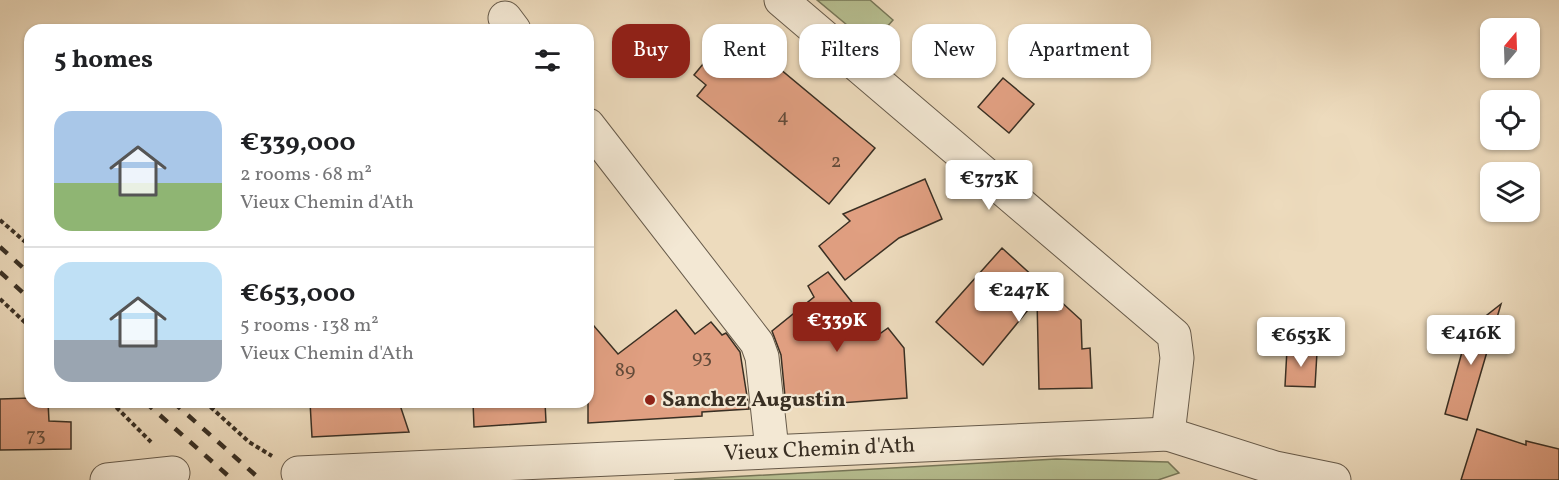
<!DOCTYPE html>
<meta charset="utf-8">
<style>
:root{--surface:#fff;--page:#f6f6f6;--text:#202124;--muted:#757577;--line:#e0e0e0;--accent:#8f2418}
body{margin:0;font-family:Vollkorn,serif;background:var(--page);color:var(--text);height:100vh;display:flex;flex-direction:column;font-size:22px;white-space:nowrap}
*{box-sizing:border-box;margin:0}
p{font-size:20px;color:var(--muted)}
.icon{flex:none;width:33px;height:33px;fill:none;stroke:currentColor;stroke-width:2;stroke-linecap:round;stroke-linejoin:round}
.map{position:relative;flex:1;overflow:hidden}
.side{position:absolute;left:24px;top:24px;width:570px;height:384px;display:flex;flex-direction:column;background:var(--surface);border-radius:18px;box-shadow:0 2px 4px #0004}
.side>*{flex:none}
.hud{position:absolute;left:612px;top:24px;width:570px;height:54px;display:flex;gap:12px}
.needle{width:39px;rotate:19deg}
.tools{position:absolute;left:1480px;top:18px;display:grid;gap:12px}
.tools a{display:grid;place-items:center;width:60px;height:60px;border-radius:12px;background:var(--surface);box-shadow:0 2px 4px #0004;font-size:30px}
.price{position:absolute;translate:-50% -51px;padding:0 14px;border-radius:6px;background:#fff;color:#222;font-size:20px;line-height:39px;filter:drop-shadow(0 2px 3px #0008)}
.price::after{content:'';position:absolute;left:50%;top:36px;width:18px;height:14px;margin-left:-9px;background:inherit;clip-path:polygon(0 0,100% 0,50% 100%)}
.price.selected{background:var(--accent);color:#fff}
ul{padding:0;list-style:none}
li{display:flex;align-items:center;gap:18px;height:150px;padding:0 30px}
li+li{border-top:2px solid var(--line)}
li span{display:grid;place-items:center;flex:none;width:168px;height:120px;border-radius:18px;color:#555}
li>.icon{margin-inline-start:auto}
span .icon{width:72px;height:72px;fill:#fffc;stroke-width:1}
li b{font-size:26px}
h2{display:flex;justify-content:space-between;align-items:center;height:72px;padding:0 30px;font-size:26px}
.pill{padding:0 21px;border-radius:18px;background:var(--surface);box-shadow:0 2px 4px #0004;font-size:21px;line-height:54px}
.pill.selected{background:var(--accent);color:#fff}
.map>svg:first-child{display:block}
.green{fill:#b7c092;stroke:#78785a;stroke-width:1.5}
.building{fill:#e09f81;stroke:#392f23;stroke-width:1.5}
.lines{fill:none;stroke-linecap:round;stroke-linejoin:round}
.minor-casing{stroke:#665a4a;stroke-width:35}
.path{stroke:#392f23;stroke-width:4;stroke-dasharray:4.5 3;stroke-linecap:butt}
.minor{stroke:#f3e8d4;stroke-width:33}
.rail{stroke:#392f23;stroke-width:4.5;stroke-dasharray:10 10;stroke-linecap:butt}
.poi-dot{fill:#8f2418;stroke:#f3e8d4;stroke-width:2}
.labels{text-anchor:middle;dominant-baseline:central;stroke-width:4.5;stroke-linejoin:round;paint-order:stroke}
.number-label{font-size:20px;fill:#634b3a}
.poi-label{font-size:22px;font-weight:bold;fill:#392f23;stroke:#f3e8d4;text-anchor:start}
.street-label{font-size:22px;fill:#392f23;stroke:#f3e8d4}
</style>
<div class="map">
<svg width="1559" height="480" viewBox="0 0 1559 480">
<rect width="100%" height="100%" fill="#eddbbd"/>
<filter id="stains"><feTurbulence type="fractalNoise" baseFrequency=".00333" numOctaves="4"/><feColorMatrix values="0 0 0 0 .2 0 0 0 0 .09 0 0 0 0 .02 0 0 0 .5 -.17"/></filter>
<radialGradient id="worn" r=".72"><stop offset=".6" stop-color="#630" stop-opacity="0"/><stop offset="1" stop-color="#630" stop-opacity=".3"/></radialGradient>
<!-- green -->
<g class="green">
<path d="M817 0H870L893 20 871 45Z"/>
<path d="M1056 459 1168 462 1179 473 1158 480H674Z"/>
</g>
<!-- building -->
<g class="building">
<path d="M732 29 875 148 829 204 697 96 706 85 694 75Z"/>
<path d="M1003 78 1034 104 1009 133 978 107Z"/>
<path d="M925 179 942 219 899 238 845 280 819 246 850 221 843 214Z"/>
<path d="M1002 248 1081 320 1082 349 1090 348 1092 388 1039 389 1037 299 983 365 936 322Z"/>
<path d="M828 272 878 335 888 328 904 348 907 398 786 407 781 355 772 331 814 297 808 286Z"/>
<path d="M1501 304 1467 420 1445 414 1468 330Z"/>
<path d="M676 310 695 334 711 322 722 335 726 333 740 352 749 409 702 412V416L588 423V319L618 354Z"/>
<path d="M1287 349 1317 352 1315 387 1285 386Z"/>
<path d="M30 398V402H48L49 421 71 422V449L0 450V399Z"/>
<path d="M310 402H399L409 432 312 437Z"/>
<path d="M473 402H545L546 422 474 427Z"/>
<path d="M1477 429 1526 445V441L1559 449V480H1461Z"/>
</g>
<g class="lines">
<defs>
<g id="minor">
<path d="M781 0 1174 335 1177 358 1168 434"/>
<path d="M505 18 514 30"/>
<path d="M588 125 757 343 762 357 772 450"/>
<path id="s1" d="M298 473 1168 434 1275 468 1334 480"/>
<path d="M107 480 173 473"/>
</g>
</defs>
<!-- minor casing -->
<use href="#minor" class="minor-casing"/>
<!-- path -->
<g class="path">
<path d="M0 220 30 246"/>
<path d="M0 299 30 327"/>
<path d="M111 402 151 442"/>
<path d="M205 402 249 442 272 456"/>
</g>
<!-- minor -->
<use href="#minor" class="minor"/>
<!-- rail -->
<g class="rail">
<path d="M0 247 30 274"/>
<path d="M0 272 30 299"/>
<path d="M145 402 233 480"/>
<path d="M173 402 261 480"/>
</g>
</g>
<!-- markers -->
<circle class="poi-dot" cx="650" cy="400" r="6"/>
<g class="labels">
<!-- number labels -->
<g class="number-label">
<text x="783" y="117">4</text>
<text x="836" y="162">2</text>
<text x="702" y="358">93</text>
<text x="625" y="371">89</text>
<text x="36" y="436">73</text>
</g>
<!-- poi labels -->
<g class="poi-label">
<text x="662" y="400">Sanchez Augustin</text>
</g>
<!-- street labels -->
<g class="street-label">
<text stroke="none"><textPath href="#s1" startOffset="522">Vieux Chemin d'Ath</textPath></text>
</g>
</g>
<rect width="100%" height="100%" filter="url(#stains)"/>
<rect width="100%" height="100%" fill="url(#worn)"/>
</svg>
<div class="tools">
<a><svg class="needle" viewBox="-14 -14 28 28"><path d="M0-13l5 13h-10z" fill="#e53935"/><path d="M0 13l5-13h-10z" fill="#757577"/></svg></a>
<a><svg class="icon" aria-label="locate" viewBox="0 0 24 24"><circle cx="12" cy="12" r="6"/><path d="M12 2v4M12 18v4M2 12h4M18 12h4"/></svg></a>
<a><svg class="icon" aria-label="layers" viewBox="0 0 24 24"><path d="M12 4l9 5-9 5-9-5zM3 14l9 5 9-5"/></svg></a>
</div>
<b class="price" style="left:989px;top:211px">€373K</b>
<b class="price" style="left:1019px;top:323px">€247K</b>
<b class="price selected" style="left:837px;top:353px">€339K</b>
<b class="price" style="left:1471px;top:366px">€416K</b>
<b class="price" style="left:1301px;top:368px">€653K</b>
<div class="hud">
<a class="pill selected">Buy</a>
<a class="pill">Rent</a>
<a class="pill">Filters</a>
<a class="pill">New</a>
<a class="pill">Apartment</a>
</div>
<section class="side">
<h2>5 homes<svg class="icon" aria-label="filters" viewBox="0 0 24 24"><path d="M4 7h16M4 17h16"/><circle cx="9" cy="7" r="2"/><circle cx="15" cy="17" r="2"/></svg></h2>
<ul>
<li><span style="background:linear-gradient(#a9c7e8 60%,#8fb573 0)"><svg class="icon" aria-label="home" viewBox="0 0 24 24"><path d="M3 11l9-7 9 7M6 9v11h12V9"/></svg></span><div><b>€339,000</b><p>2 rooms · 68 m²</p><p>Vieux Chemin d'Ath</p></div></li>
<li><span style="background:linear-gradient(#bfe0f5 65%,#9aa5b1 0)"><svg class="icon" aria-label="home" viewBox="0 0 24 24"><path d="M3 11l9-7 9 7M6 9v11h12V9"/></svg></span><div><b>€653,000</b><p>5 rooms · 138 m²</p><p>Vieux Chemin d'Ath</p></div></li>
</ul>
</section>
</div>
